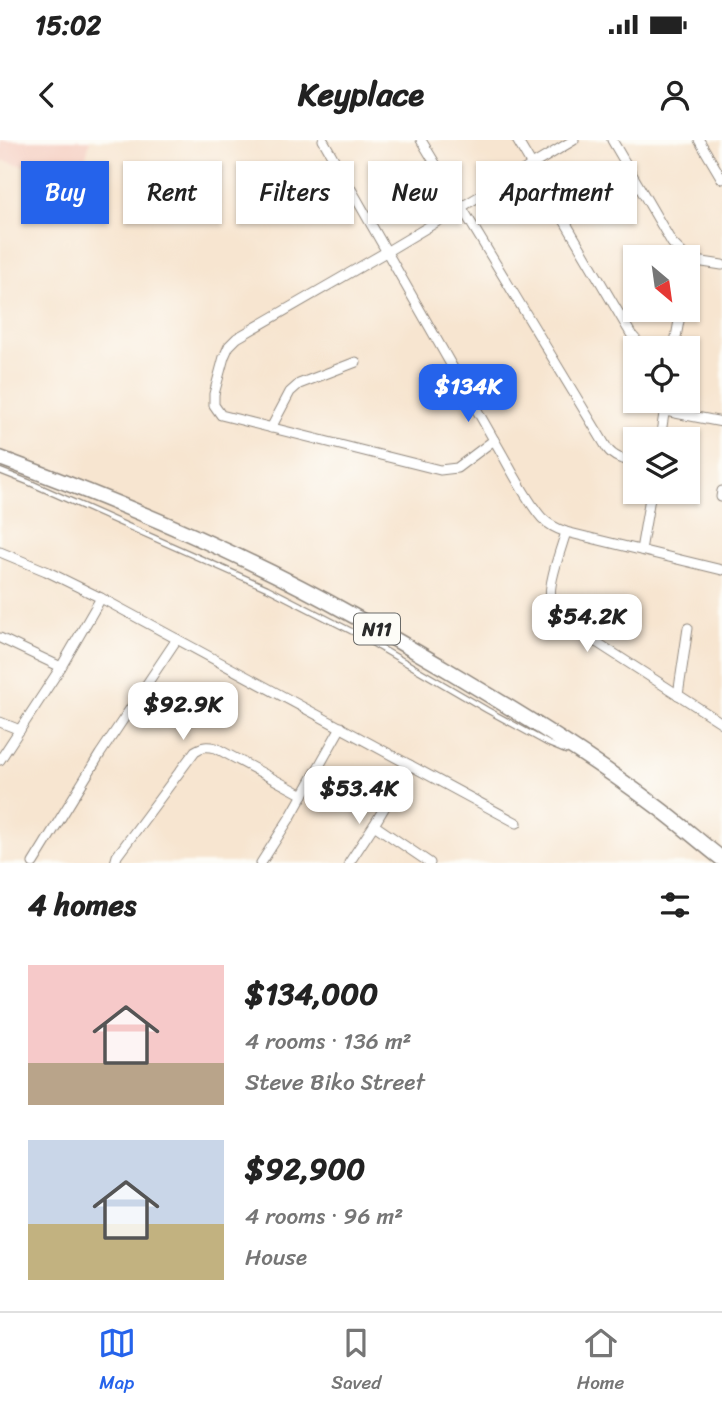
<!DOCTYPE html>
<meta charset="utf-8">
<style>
:root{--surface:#fff;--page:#f6f6f6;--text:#222;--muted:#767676;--line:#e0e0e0;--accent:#2563eb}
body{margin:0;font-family:Sriracha,sans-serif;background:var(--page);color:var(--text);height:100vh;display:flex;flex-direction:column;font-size:26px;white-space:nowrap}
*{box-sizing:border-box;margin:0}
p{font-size:23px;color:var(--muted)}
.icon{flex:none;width:38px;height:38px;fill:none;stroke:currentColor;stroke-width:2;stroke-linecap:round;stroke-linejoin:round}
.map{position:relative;height:723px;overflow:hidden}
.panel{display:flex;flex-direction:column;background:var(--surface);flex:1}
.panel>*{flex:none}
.guide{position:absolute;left:21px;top:21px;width:681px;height:63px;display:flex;gap:14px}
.needle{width:46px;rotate:151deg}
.fabs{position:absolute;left:623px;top:105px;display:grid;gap:14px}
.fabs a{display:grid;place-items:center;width:77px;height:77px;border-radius:0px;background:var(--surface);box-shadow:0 2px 5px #0004;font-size:35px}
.price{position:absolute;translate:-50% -60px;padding:0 16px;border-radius:14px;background:#fff;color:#222;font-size:23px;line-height:46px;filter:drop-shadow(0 2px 4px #0008)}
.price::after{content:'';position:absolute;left:50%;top:42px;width:21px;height:16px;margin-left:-10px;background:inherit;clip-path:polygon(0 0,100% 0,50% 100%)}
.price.active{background:var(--accent);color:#fff}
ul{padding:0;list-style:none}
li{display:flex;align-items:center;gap:21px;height:175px;padding:0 28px}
li span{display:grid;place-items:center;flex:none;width:196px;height:140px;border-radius:0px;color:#555}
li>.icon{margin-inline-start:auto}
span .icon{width:84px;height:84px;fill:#fffc;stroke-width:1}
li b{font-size:30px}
h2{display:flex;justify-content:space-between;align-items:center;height:84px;padding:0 28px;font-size:30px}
.pill{padding:0 24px;border-radius:0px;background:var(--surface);box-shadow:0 2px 5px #0004;font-size:24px;line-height:63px}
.pill.active{background:var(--accent);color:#fff}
.status{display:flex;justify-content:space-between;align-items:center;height:49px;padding:0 35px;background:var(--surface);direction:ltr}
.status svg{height:19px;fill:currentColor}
header{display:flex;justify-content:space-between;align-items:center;height:91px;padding:0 28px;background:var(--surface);font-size:32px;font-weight:700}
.tab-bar{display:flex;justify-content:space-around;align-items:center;height:98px;border-top:2px solid var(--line);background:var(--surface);font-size:19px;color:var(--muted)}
.tab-bar a{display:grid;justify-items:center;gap:4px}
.tab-bar .active{color:var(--accent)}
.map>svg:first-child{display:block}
.built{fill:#f6d1c5}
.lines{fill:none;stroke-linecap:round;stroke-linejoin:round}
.service-casing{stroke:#91887e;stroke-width:7}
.minor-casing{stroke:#91887e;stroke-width:11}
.trunk-casing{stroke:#91887e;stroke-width:17}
.service{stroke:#fff;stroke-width:4.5}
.minor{stroke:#fff;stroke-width:9}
.trunk{stroke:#fff;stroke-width:14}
.labels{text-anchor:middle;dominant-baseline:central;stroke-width:5;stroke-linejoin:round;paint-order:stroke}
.shield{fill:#fdfcf7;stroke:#6a6a68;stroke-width:2}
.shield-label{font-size:19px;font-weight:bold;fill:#2b2b2b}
</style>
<div class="status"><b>15:02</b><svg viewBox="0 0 49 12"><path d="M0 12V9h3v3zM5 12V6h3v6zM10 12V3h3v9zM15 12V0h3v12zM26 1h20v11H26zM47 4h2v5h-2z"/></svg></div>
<header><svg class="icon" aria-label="back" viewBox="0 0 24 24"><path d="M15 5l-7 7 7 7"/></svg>Keyplace<svg class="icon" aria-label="person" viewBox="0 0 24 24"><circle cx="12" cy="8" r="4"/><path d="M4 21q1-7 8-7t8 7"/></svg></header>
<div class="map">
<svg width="722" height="723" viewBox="0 0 722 723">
<rect width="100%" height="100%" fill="#fdfcf7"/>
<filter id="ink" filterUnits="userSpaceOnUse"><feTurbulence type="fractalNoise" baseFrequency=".0143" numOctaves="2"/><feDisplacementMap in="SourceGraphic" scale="14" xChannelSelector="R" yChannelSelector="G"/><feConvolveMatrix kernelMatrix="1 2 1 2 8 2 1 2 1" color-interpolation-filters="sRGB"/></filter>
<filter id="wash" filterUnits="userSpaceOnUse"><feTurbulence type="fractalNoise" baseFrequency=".00686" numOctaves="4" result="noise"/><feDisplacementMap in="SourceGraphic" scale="28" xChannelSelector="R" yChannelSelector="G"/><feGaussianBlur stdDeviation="1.57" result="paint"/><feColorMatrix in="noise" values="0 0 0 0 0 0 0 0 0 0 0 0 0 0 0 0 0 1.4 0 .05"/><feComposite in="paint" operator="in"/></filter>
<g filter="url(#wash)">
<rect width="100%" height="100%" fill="#f7e5d0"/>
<!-- built -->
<path class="built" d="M0 0H90L81 39 0 20Z"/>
</g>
<g filter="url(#ink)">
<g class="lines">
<defs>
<path id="service" d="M0 331 28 342 267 448 355 493 487 570 549 604 566 611"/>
<g id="minor">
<path d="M323 0 494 300C508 323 525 359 542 378 549 385 557 389 566 392L722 430"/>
<path d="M421 0 607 308C614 318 623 320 635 321"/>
<path d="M517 0 631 194 643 208"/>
<path d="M612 0 672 103 686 117"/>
<path d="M699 0 722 39"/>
<path d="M688 119 690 120 722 125"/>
<path d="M674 208 681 170"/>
<path d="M665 271 722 282"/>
<path d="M271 288 290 252 299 244 356 222"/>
<path d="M660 299 666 261"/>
<path d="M494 300 457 328 440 330 245 281 221 275 214 265V254L224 217 229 206 237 198 386 112 574 0"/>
<path d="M721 357 722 351"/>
<path d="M566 392C562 406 547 446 551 458 555 471 567 480 576 489L722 583"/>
<path d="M641 410 651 352"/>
<path d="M0 412 46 431 101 458 517 683"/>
<path d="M0 498 61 527"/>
<path d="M678 555 688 488"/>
<path d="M0 582 20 590"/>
<path d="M0 620 61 527 101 458"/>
<path d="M410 625 374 685 430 723"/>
<path d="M33 723 100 614 177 499"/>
<path d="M115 723 117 716 195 611C203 606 207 606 216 608L303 655"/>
<path d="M261 723 291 676 341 587"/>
<path d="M349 723 374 685"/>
</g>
<path id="trunk" d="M0 318C120 362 240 412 352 475 383 492 413 510 444 528 516 571 589 615 656 666 679 683 700 702 722 719"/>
</defs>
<!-- service casing -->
<use href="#service" class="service-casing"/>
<!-- minor casing -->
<use href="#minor" class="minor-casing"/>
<!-- trunk casing -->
<use href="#trunk" class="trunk-casing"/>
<!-- service -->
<use href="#service" class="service"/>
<!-- minor -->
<use href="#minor" class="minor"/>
<!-- trunk -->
<use href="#trunk" class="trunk"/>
</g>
</g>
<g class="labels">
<!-- shield labels -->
<rect class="shield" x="354" y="473.5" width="46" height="31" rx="5"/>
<g class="shield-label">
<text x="377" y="489">N11</text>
</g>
</g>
</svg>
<div class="fabs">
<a><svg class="needle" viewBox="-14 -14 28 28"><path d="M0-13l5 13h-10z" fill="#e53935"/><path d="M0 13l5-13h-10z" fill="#767676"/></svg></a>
<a><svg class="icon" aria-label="locate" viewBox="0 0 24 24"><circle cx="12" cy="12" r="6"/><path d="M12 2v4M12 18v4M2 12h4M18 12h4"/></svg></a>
<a><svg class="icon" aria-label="layers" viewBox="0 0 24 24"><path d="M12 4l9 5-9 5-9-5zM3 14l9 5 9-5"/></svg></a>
</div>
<b class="price active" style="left:468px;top:284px">$134K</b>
<b class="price" style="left:587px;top:514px">$54.2K</b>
<b class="price" style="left:183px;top:602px">$92.9K</b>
<b class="price" style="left:359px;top:686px">$53.4K</b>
<div class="guide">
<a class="pill active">Buy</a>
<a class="pill">Rent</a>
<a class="pill">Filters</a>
<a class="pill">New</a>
<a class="pill">Apartment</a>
</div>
</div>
<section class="panel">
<h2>4 homes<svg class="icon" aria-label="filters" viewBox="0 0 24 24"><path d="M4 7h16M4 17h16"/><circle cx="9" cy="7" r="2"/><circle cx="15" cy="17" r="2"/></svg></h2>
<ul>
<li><span style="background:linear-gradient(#f6c9c9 70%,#b9a48a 0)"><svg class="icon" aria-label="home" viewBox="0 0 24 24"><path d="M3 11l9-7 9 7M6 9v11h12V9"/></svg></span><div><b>$134,000</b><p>4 rooms · 136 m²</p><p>Steve Biko Street</p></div></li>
<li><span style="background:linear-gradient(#c9d6e8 60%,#c2b280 0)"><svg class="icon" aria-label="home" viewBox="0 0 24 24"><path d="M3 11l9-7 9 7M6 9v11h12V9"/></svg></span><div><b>$92,900</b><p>4 rooms · 96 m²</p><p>House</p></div></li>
</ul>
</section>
<nav class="tab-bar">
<a class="active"><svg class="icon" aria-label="map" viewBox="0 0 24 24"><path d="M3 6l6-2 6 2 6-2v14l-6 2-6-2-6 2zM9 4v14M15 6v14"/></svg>Map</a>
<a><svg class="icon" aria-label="saved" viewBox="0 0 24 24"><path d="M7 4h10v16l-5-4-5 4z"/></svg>Saved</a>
<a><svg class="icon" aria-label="home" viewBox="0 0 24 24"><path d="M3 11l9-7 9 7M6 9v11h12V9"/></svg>Home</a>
</nav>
